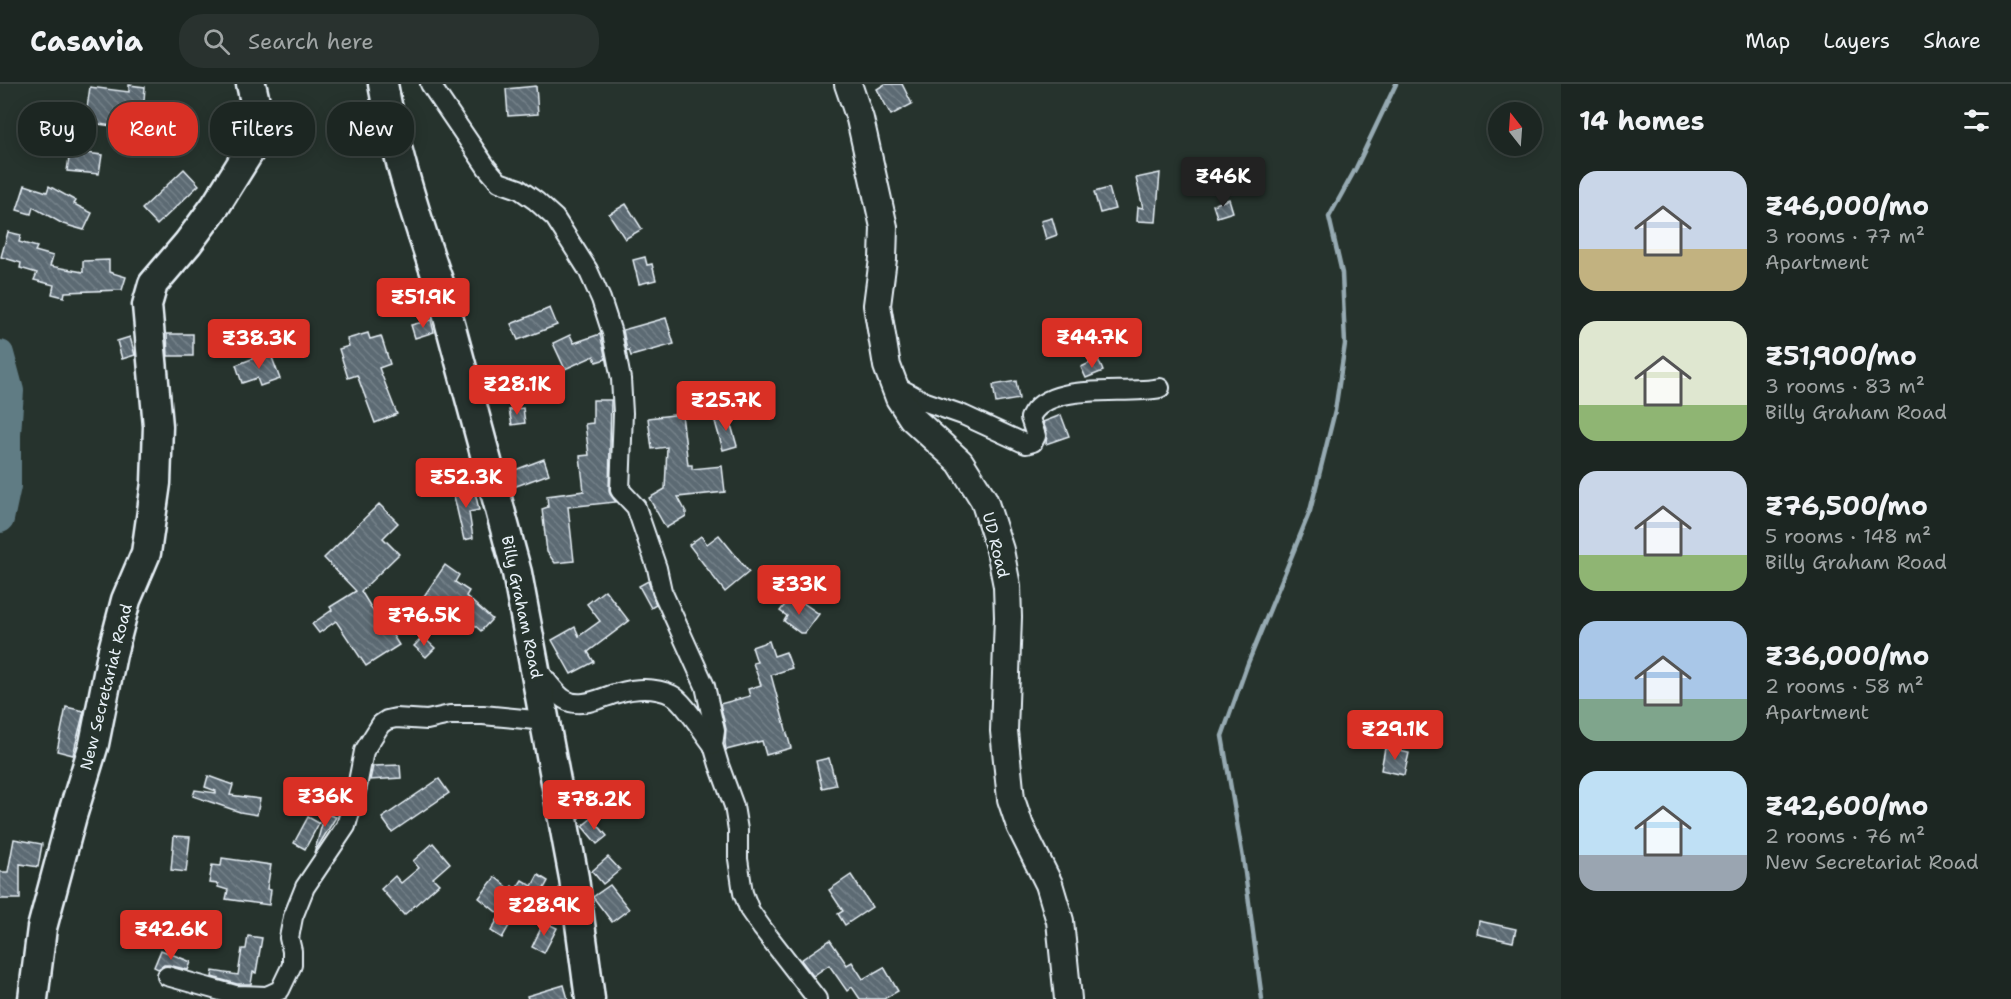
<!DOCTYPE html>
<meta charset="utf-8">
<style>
:root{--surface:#1c2622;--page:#29322f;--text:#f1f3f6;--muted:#a0a5a5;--line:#3a4340;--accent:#d93025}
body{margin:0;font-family:"Shantell Sans",sans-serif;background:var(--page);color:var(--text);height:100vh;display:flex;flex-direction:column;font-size:22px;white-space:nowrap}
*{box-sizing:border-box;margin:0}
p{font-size:20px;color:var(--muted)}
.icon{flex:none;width:33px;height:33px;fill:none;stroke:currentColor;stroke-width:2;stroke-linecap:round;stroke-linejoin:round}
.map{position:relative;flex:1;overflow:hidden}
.side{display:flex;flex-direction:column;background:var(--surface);width:450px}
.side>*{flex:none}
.banner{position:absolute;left:18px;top:18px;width:570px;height:54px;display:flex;gap:12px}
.needle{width:39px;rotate:343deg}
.controls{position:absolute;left:1488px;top:18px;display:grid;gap:12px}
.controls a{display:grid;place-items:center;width:54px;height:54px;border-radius:50%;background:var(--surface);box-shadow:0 3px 15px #0003,0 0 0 2px var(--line);font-size:30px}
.price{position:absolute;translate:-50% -51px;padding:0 14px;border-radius:6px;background:var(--accent);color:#fff;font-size:20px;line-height:39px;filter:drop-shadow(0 2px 3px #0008)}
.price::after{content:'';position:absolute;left:50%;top:36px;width:18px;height:14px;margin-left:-9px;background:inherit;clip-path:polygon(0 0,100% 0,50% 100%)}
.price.active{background:#222;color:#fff}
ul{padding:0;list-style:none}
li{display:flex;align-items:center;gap:18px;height:150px;padding:0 18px}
li span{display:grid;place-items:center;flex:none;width:168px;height:120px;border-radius:18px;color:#555}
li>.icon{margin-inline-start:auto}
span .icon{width:72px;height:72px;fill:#fffc;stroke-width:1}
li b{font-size:26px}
h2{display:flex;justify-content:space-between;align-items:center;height:72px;padding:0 18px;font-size:26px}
.pill{padding:0 21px;border-radius:24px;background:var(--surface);box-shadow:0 3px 15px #0003,0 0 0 2px var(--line);font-size:21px;line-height:54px}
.pill.active{background:var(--accent);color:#fff}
header{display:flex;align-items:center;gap:36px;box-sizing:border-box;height:84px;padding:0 30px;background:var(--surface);border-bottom:2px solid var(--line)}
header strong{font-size:28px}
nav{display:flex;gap:33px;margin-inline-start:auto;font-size:21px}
.search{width:420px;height:54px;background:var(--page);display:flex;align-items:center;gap:15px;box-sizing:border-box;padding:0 21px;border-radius:24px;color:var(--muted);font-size:22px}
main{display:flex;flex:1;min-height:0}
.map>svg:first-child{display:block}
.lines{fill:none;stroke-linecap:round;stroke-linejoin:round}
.stream{stroke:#96aab2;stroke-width:4.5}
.river{stroke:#607b84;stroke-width:28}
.building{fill:url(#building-back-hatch);stroke:#e8f1f8;stroke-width:1.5}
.minor-casing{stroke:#e8f1f8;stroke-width:22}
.secondary-casing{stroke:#e8f1f8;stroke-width:30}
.primary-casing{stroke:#e8f1f8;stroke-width:33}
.minor{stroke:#26332d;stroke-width:18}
.secondary{stroke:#26332d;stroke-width:26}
.primary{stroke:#26332d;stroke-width:28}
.labels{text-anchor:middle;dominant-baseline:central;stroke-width:6;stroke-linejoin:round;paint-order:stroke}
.street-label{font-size:16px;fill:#e8f1f8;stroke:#26332d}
</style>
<header>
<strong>Casavia</strong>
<div class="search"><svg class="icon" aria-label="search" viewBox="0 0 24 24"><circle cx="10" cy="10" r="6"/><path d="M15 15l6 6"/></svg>Search here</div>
<nav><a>Map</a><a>Layers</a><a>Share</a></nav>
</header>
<main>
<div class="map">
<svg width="1561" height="915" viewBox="0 0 1561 915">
<defs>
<pattern id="building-back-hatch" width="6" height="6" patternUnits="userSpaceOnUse" patternTransform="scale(1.5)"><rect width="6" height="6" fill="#5c6a73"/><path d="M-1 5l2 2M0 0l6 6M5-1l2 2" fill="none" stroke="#738088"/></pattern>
</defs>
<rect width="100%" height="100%" fill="#26332d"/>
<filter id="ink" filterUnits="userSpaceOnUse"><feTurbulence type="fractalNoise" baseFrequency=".0167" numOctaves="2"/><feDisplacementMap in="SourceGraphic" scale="12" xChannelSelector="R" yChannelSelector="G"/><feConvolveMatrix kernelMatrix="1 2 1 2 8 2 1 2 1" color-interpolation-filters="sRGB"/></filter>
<g filter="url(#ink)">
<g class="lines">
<!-- stream -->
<path class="stream" d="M1262 915 1243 774 1222 652 1248 579 1310 427 1335 327 1345 260 1342 189 1329 133 1356 84 1396 0"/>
<!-- river -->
<path class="river" d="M0 270 10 307 7 350V402L0 435"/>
</g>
<!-- building -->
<g class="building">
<path d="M885 0H902L912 20 891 31 877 5Z"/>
<path d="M129 1 145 3 141 57 126 56V44L85 38 90 3 129 8Z"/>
<path d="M536 2 538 30 508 32 506 5Z"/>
<path d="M70 67 102 71 99 90 67 87Z"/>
<path d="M184 85 199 101 157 141 142 125Z"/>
<path d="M1160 89 1156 138 1137 137 1138 123 1143 124 1136 94Z"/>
<path d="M25 101 47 108 49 102 76 117 74 120 92 129 84 146 63 140 33 123 31 130 17 126Z"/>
<path d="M1109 104 1115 125 1100 129 1094 108Z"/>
<path d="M1229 115 1233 128 1217 133 1213 121Z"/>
<path d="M626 120 642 145 625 155 609 130Z"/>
<path d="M1052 134 1057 151 1046 155 1041 137Z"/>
<path d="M8 148 21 151 19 158 37 163 35 167 53 172 50 182 83 188V177L109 176V188L126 193 122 206 65 208 64 213 52 210 54 201 34 196 37 189 20 184 21 179 1 173Z"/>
<path d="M645 173 647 181 652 180 656 196 639 200 633 176Z"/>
<path d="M550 224 557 241 518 256 511 240Z"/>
<path d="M666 234 674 260 631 272 629 266 627 267 623 246Z"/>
<path d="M431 236 434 248 415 254 411 241Z"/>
<path d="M368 249 370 255 381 252 390 280 379 284 397 330 375 339 357 291 348 294 339 265 349 262 347 255Z"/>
<path d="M167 250H193V272H168Z"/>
<path d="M600 250 606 275 596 278 594 272 565 285 553 259 570 251 574 259Z"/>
<path d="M130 253 135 271 122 275 117 257Z"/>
<path d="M270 268 280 295 260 302 257 294 242 299 236 281Z"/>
<path d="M1098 275 1103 287 1086 294 1081 283Z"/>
<path d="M1016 297 1019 315 996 319 993 301Z"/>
<path d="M593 316H611L609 406 610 410 616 418 568 423 574 477 555 479 547 468 542 425 548 423 547 412 584 407 580 372 589 371 585 340 593 339Z"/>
<path d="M523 324 525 339 512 341 509 326Z"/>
<path d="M682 330 688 381H692V385L722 382 725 408 678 413 686 428V432L666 444 649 414 665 405 667 363 652 365 648 334Z"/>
<path d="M728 330 737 362 723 366 714 334Z"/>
<path d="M1061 331 1069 352 1046 360 1047 349 1043 338Z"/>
<path d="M544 375 549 390 511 404 507 389Z"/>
<path d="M474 403 479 426 469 428 473 454 464 456 453 408Z"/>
<path d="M379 420 398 439 383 454 399 470 361 507 375 530 378 528 399 561 366 582 336 537 319 549 312 540 332 526 330 523 356 507 324 474Z"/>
<path d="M719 451 749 488 725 508 689 461 701 452 707 460Z"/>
<path d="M445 481 459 491 455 498 469 507 466 512 492 535 481 547 457 525 451 535 422 515Z"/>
<path d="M648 497 656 521 651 524 639 502Z"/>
<path d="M605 506 629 537 588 568 594 578 571 590 552 556 575 543 579 552 600 537 587 520Z"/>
<path d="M799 516 819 530 805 549H800L784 537 787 532 780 527 787 518 795 523Z"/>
<path d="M423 553 435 564 426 573 414 562Z"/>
<path d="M769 557 774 572 786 568 792 584 771 591 791 664 766 671 762 657 726 666 725 659 726 645 720 620 750 612 748 605 761 601 753 579 757 578 752 563Z"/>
<path d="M66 623 84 627 73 671 57 667Z"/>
<path d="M1385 664 1409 669 1404 691 1381 686Z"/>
<path d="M829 674 836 701 822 704 816 677Z"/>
<path d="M400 681 401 694 370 696 373 682Z"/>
<path d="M208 692 233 701 230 711 260 715 257 731 240 728 193 712 195 706 216 709V707L205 703Z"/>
<path d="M439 695 449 709 392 748 382 734Z"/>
<path d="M325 730 336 733 314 769Z"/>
<path d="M308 733 319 739 305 765 294 759Z"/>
<path d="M592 734 607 752 597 760 582 742Z"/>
<path d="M174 752 190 753 186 788 171 786Z"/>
<path d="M14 755 42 760 38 783 20 780V815H0V788H8Z"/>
<path d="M433 759 450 779 433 794 439 800 404 831 381 805 395 792 401 799 419 784 413 777Z"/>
<path d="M608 773 620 786 603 800 592 787Z"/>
<path d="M222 774 271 781 267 805 271 806 269 821 226 815 228 806 218 803V800L209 799 212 781 221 782Z"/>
<path d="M538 791 548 797 537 817 527 811 529 807 502 854 491 847 500 831 479 814 495 793 510 805 512 802 516 805 522 796 532 802Z"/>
<path d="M851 791 872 823 845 841 838 830 843 827 829 806Z"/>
<path d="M610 801 629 825 612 838 593 813Z"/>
<path d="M1479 837 1516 845 1513 858 1477 850Z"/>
<path d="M544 838 557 844 544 869 532 863Z"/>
<path d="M248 852 262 854 256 889 253 888 251 900H237L212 893 213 887 238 891 242 865H246Z"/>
<path d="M830 856 847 881 852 878 863 895 884 883 898 907 884 915H860L852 903 847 907 829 881 813 892 801 876Z"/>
<path d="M161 866 191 878 188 886 169 881H164L158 885 154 883Z"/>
<path d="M564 901 568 915H528L527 912Z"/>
</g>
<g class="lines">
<defs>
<g id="minor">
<path d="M430 0 487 84 499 98 519 105 536 117 555 134 588 186 601 215 612 249 621 295 623 329 620 406 636 423 657 484 662 507 705 602 715 647 713 661 719 681 734 722 738 746V775L743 809 750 827 762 844 817 915"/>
<path d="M894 301 923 317 963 331 1026 360 1033 358 1036 352 1030 334C1047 296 1124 312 1160 304"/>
<path d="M537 584C543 592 556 610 564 615 580 626 602 613 618 609 636 604 655 603 672 611 683 616 704 650 713 661"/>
<path d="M167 892 235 911 267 912 280 906 292 881V867L289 854 293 833 305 803 346 742 357 703 364 667 381 640 387 636 396 634 427 636 450 631H483L545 637"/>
</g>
<path id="secondary" d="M848 0 860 35 884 143 883 175 877 221 887 282 899 314 912 334 960 378 984 416 1000 466 1007 502 1008 533 1004 647 1011 715 1020 742 1049 800 1060 837 1068 915"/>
<g id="primary">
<path d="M383 0C395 68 416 134 439 199L517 489 574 794 590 915"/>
<path d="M33 915 42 844 72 732 94 660 112 570 126 516 146 469 156 399 158 342 147 221 153 200 188 159 216 121 249 68 257 38 256 22 251 0"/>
</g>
</defs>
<!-- minor casing -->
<use href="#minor" class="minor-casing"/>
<!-- secondary casing -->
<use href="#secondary" class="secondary-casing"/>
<!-- primary casing -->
<use href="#primary" class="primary-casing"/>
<!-- minor -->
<use href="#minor" class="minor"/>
<!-- secondary -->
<use href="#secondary" class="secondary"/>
<!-- primary -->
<use href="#primary" class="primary"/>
</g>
</g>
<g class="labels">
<!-- street labels -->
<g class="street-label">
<text transform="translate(996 461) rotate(76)">UD Road</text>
<text transform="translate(522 523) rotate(78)">Billy Graham Road</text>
<text transform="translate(106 603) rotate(-76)">New Secretariat Road</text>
</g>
</g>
</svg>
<div class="controls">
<a><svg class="needle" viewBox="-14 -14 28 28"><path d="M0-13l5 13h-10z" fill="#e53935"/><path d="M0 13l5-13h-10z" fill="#a0a5a5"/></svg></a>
</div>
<b class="price active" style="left:1223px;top:124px">₹46K</b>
<b class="price" style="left:423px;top:245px">₹51.9K</b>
<b class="price" style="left:1092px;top:285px">₹44.7K</b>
<b class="price" style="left:259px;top:286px">₹38.3K</b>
<b class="price" style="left:517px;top:332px">₹28.1K</b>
<b class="price" style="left:726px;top:348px">₹25.7K</b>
<b class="price" style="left:466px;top:425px">₹52.3K</b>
<b class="price" style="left:799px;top:532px">₹33K</b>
<b class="price" style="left:424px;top:563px">₹76.5K</b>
<b class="price" style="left:1395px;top:677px">₹29.1K</b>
<b class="price" style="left:325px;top:744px">₹36K</b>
<b class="price" style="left:594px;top:747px">₹78.2K</b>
<b class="price" style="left:544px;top:853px">₹28.9K</b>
<b class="price" style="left:171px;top:877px">₹42.6K</b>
<div class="banner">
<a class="pill">Buy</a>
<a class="pill active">Rent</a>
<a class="pill">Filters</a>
<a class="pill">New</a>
</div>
</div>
<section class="side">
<h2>14 homes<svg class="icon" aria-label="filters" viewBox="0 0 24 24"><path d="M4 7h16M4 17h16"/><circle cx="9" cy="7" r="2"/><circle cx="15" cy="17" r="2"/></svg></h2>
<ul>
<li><span style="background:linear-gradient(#c9d6e8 65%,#c2b280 0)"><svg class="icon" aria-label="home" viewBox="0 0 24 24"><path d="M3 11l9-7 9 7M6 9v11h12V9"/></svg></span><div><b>₹46,000/mo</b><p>3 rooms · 77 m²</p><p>Apartment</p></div></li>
<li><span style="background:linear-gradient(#dfe7d0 70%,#8fb573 0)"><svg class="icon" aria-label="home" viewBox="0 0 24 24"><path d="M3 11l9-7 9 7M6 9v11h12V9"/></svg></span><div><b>₹51,900/mo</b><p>3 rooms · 83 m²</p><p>Billy Graham Road</p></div></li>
<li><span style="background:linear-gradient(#c9d6e8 70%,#8fb573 0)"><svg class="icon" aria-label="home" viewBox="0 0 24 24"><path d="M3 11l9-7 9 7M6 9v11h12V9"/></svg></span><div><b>₹76,500/mo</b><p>5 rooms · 148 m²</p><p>Billy Graham Road</p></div></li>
<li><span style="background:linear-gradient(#a9c7e8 65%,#7fa58c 0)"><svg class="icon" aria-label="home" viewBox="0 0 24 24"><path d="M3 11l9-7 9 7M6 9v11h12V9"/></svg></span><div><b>₹36,000/mo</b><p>2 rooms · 58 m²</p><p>Apartment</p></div></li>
<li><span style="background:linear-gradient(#bfe0f5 70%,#9aa5b1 0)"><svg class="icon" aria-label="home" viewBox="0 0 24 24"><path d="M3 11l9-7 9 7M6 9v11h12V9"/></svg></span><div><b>₹42,600/mo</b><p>2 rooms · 76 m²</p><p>New Secretariat Road</p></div></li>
</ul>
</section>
</main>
